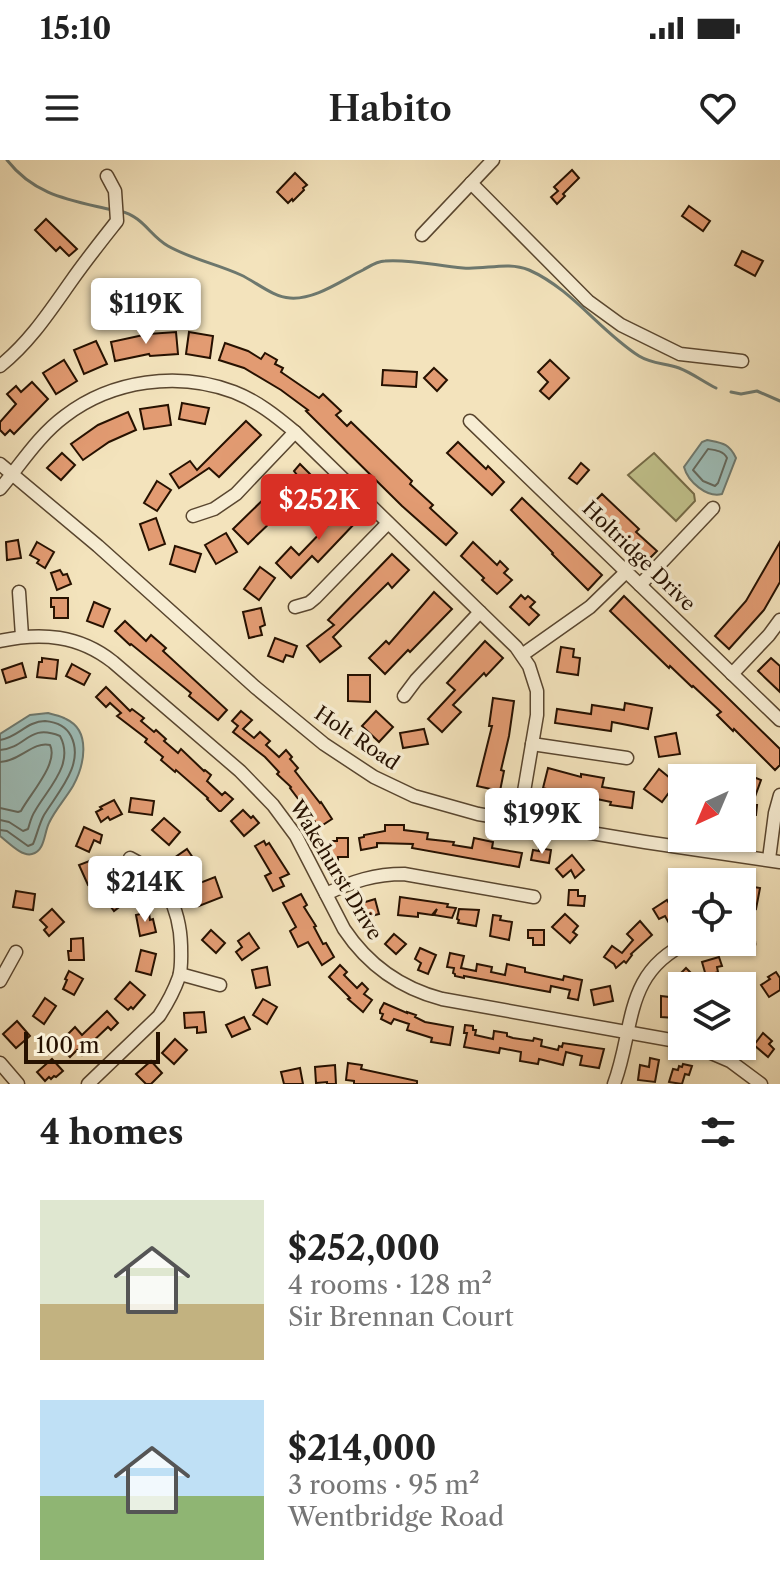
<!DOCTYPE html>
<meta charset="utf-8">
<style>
:root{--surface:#fff;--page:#f6f6f6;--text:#222;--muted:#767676;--accent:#d93025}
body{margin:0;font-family:"Libre Caslon Text",serif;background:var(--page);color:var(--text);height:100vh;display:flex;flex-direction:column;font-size:30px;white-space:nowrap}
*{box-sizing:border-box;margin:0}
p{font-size:26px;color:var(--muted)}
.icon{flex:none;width:44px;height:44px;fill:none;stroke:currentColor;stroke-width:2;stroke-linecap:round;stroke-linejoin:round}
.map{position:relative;height:924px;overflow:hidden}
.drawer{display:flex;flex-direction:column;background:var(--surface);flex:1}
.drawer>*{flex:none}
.needle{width:52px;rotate:224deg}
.tools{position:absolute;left:668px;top:604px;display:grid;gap:16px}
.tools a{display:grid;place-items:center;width:88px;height:88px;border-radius:0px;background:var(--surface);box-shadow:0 2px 6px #0004;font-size:40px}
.scale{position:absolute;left:24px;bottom:20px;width:136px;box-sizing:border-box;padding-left:8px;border:4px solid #261100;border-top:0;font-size:22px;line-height:28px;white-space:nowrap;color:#261100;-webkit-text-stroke:6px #f7edd3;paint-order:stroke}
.price{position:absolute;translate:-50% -68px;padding:0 18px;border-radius:8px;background:#fff;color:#222;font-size:26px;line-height:52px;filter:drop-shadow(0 2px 4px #0008)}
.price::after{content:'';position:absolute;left:50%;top:48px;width:24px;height:18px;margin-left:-12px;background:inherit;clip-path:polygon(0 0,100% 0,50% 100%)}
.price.active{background:var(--accent);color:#fff}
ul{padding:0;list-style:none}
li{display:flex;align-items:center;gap:24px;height:200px;padding:0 40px}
li span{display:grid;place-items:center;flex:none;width:224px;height:160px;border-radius:0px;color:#555}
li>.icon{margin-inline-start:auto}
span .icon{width:96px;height:96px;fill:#fffc;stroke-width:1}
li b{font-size:34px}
h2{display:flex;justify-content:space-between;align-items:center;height:96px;padding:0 40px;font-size:34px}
.status{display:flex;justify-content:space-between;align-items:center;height:56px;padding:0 40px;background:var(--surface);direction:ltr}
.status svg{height:22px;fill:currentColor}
header{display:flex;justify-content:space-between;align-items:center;height:104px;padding:0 40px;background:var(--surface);font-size:36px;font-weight:600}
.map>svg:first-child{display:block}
.green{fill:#c1c28c;stroke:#746a46;stroke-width:2}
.water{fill:#9dbdb8;stroke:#6d786e;stroke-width:2}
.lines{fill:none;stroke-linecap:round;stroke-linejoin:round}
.shore{stroke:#62675c;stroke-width:2}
.stream{stroke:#6d786e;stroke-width:3}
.building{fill:#e29b72;stroke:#261100;stroke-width:2}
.minor-casing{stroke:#59462f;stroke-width:15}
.minor{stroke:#f7edd3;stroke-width:12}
.labels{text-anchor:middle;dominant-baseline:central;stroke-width:7;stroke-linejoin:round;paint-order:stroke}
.street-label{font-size:20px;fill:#261100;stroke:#f7edd3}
</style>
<div class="status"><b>15:10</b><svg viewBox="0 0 49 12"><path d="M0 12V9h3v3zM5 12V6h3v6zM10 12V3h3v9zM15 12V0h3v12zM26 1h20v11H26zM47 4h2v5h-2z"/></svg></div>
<header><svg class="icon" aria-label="menu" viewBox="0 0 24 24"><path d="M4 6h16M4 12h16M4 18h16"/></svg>Habito<svg class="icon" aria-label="heart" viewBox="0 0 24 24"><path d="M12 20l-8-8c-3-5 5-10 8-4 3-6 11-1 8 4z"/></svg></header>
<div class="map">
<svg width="780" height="924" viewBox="0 0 780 924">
<rect width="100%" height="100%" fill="#f3e3bc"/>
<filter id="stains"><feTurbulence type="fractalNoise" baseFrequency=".0025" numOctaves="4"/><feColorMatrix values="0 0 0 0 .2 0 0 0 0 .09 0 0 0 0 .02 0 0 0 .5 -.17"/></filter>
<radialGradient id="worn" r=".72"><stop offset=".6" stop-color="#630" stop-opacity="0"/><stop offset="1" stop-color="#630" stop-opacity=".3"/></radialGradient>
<!-- green -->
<path class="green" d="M654 293 694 334 695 341 676 361 628 315Z"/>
<!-- water -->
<g class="water">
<path d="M707 280C722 283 729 283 736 298L722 334C707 338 688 322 684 307L702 282Z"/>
<path d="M48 553C54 555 61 556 66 559 92 571 84 606 73 626 66 638 55 650 49 663 44 673 45 691 32 694 22 697 8 682 0 676V574L30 555Z"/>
</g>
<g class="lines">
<!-- shore -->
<g class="shore">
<path d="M708 289C715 290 724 291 727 298L718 323 715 326 703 321 693 310Z"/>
<path d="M0 580C17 578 27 561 45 561 56 562 66 566 71 576 85 604 58 632 44 655 39 664 37 675 33 684L28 686 7 671 0 670"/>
<path d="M0 590C27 588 28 563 60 576 75 604 48 628 35 651 31 657 30 663 28 669L23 671 9 662 0 660"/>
<path d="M0 602C20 601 33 581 50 585 59 603 30 634 21 651L18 652 0 648"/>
</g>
<!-- stream -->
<g class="stream">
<path d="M7 0C35 36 71 40 112 50"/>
<path d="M120 51C144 57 149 75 168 86 191 99 217 104 241 115 256 122 273 137 290 138 315 140 342 120 363 110 370 106 377 101 385 101 412 99 437 106 463 108 485 110 508 101 529 110 572 129 600 171 639 196 652 204 665 203 679 208 692 213 704 222 716 228"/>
<path d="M731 232 741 234 757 231 780 241"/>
</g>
</g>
<!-- building -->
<g class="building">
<path d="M572 10 579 18 563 34 565 36 557 44 551 37 558 31 554 27Z"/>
<path d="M295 13 307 25 303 28 304 30 293 41 292 39 288 43 277 32Z"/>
<path d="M689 46 710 61 703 71 682 56Z"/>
<path d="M46 59 77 89 69 96 60 87 56 91 35 70Z"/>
<path d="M742 91 763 101 755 116 735 105Z"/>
<path d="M176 172 178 194 150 196 149 194 115 201 111 182 148 174Z"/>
<path d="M189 172 213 176 210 198 186 194Z"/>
<path d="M96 181 107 204 84 214 74 190Z"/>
<path d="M225 183 248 191 261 199 265 193 277 200 275 204 283 208 281 212 319 238 323 234 341 251 336 255 347 266 351 262 412 321 410 324 433 345 430 348 457 373 446 385 402 346 306 251 308 250 281 230 244 208 219 200Z"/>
<path d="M64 200 77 221 56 234 43 213Z"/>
<path d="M550 200 569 218 549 239 540 231 548 222 538 212Z"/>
<path d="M434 208 447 220 437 231 424 218Z"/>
<path d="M383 210 417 212 416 227 382 225Z"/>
<path d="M32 222 48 239 14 274 10 270 5 275 0 270V262L16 244 7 234 16 226 21 232Z"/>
<path d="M182 243 209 248 205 264 179 259Z"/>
<path d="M168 245 171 265 144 269 140 249Z"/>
<path d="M128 252 136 270 109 282 83 300 71 284 98 265Z"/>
<path d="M246 261 261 275 219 317 209 308 179 328 170 314 190 301 197 310Z"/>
<path d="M458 282 486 309 488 306 504 322 492 335 447 293Z"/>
<path d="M62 293 75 305 61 320 47 308Z"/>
<path d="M581 303 589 310 577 324 569 318Z"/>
<path d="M300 304 314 318 275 360 274 359 248 384 233 369 276 327 281 331 297 315 294 311Z"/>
<path d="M157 321 171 330 157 351 144 343Z"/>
<path d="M602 334 639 369 636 372 657 391 645 403 614 374 617 371 607 361 604 364 588 348Z"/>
<path d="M522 338 602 415 588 430 552 394 553 393 511 350Z"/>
<path d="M340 345 357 361 318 402 312 396 291 418 276 403 291 387 299 395 327 366 324 363Z"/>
<path d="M156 358 165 384 149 390 140 364Z"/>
<path d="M226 373 237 392 216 404 205 385Z"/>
<path d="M18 380 21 398 7 400 6 382Z"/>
<path d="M37 382 54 392 45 408 37 403 39 400 30 395Z"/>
<path d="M473 382 497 405 500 401 508 409 504 413 512 420 497 434 482 420 484 418 461 396Z"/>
<path d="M780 382V422L764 450 729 489 715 476 746 441Z"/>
<path d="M175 386 201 394 195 412 170 404Z"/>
<path d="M392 394 409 410 392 428 388 423 333 477 341 486 320 502 307 486 334 465 328 460Z"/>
<path d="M260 407 275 418 259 440 244 429Z"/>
<path d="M60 410 63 415 67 414 71 424 57 430 51 413Z"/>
<path d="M434 432 452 449 410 492 408 490 385 514 369 498 386 481 389 484Z"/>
<path d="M521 435 525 439 528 436 535 442 530 447 539 455 529 465 510 447Z"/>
<path d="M624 436 780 589V605L775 610 734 569 733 571 717 555 721 552 693 526 692 527 670 506 669 508 610 451Z"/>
<path d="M51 438H68V458H54V447H51Z"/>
<path d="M94 442 110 449 103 467 87 461Z"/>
<path d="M261 448 265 465 260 467 262 475 249 478 243 452Z"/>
<path d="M125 461 146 481 151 475 166 488 163 491 227 550 218 560 189 536 191 533 131 484 130 485 115 471Z"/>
<path d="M275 478 297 486 293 497 286 495 283 502 268 496Z"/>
<path d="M485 481 503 498 486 516 484 513 453 545 461 552 442 572 428 559 455 530 447 523Z"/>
<path d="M561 487 574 489 573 497 580 498 578 515 557 512Z"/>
<path d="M42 498 58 500 56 519 37 517 39 502H42Z"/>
<path d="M771 498 780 506V532L758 511Z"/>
<path d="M22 503 26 517 6 523 2 510Z"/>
<path d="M72 504 90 514 84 525 66 516Z"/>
<path d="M348 515H370V542L348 541Z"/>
<path d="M106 527 130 551 132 549 144 558 141 561 154 572 156 570 166 579 164 581 178 593 181 589 204 611 205 610 211 615 207 621 222 635 225 632 233 639 221 651H219L207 639 208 638 176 610 175 612 161 600 163 597 145 582 147 579 117 556 121 553 110 543 106 547 96 537Z"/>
<path d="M493 538 514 541 509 576 501 610 504 611 500 631 477 626 492 566H489Z"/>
<path d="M625 543 652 548 648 569 612 562 611 571 555 563 557 549 591 554 592 545 624 550Z"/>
<path d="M241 551 252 560 243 569 254 578 260 572 270 581 266 585 279 597 286 590 292 597 290 599 298 608 295 611 320 643 321 642 332 659 318 668 305 642 302 644 290 628 291 627 277 614 279 612 265 597 233 572 238 566 232 561Z"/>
<path d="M376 551 393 567 379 582 362 566Z"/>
<path d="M424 569 428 584 403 588 400 573Z"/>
<path d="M676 573 680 594 659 597 655 577Z"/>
<path d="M548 608 581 617V614L604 618 602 627 634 632 632 648 610 645 611 642 568 633 567 635 543 628Z"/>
<path d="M659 609 676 623 662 642 644 629Z"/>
<path d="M744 613 761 620 752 645H757L756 655H751L749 667 742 665V619Z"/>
<path d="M131 638 154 641 152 655 129 652Z"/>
<path d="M114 640 122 654 110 660 108 657 101 662 96 652 102 649 100 647Z"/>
<path d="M243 650 251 658 253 656 259 663 244 676 231 661Z"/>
<path d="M164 658 180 672 169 685 152 670Z"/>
<path d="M385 665H404V670L428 673 427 679 454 682 453 685 472 688 474 678 493 682 492 688 522 693 519 707 412 688 413 684 377 683V687L361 690 359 678 364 677V675L385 671Z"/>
<path d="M84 667 102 675 100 683 94 680 89 692 76 686Z"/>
<path d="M337 678H348V697H338V701H329V681H337Z"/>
<path d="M264 681 266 685 269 683 289 714 280 718 284 726 273 731 265 716 271 713 255 686Z"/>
<path d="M539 688 551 690 549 703 531 700 533 690 539 691Z"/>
<path d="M187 689 200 708 188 717 174 698Z"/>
<path d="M572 695 584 710 575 718 571 710 563 717 556 709Z"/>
<path d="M92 700 93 704 97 703 103 718 88 725 79 705Z"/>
<path d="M215 717 222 737 199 746 192 726Z"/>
<path d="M742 725 760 728 756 749 746 747 748 738 742 737Z"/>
<path d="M116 726 127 741 114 751 103 736Z"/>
<path d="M569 730H578V736H585L584 746 568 745Z"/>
<path d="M16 731 35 734 33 750 13 747Z"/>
<path d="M301 734 307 745 304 747 316 766 314 767 323 784 326 783 334 797 322 805 308 782 298 787 290 771 296 767 283 743Z"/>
<path d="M400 737 448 744 447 747 456 748 452 758 434 755 437 749 432 755 418 753V757L398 755Z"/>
<path d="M375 739 379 754 367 757 365 751 361 752 359 744Z"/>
<path d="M667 740 679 760 670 765 665 756 659 759 653 749Z"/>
<path d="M52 749 64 762 49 776 44 770 47 767 40 760Z"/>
<path d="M459 749 479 750 476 766 458 763 459 760 457 759Z"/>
<path d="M149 752 150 760 153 759 156 772 140 776 136 755Z"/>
<path d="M565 754 578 766 573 772 577 775 570 783 552 767Z"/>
<path d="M493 755 501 756 500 760 512 762 509 780 490 776Z"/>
<path d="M640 761 652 775 631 794 632 795 626 803 624 801 616 808 614 804 604 797 612 786 622 793 633 780 627 774Z"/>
<path d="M211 770 225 783 216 793 202 780Z"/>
<path d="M528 770H544V785H533V778H528Z"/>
<path d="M249 773 259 788 242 800 236 792 242 787 238 781Z"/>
<path d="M394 774 406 784 396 794 385 784Z"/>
<path d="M83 778 84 800H69L68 791H71V779Z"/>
<path d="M420 788 436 795 428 814 418 810 421 803 415 799Z"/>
<path d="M141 790 156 794 151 815 136 811Z"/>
<path d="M450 793 464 796 461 808 476 811 477 804 492 807 491 812 505 815 507 804 525 808V812L563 820 564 816 582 820 578 840 568 838 570 830 551 826 550 832 464 816V818L455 816V814L453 813 454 808 447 807Z"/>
<path d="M719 797 722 806 717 807 718 812 706 816 702 802Z"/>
<path d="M340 805 347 812 344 815 357 828 362 823 368 829 364 834 372 840 363 852 348 839 350 838 329 817Z"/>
<path d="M267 807 270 825 256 828 252 810Z"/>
<path d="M686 808 698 820 691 826H671L682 816 680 814Z"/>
<path d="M69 811 83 819 74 835 63 829 67 820 65 819Z"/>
<path d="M776 812 780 818V830L769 837 761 825 770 819 768 817Z"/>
<path d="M130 822 145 835 133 849 131 847 128 850 115 839Z"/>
<path d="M610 826 613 841 594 845 591 830Z"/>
<path d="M661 836 669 837V845H676L675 858 661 857Z"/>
<path d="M45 838 56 846 44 864 33 856Z"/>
<path d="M263 839 277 847 267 864 253 855Z"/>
<path d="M384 843 407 853V852L416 855 415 857 425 862 453 867 450 885 431 882 432 878 407 870 409 864 394 859 391 864 381 859 383 854 380 853V850Z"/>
<path d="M107 851 118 863 111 870 108 867 90 884 92 886 82 895 77 890 70 897 58 884 75 867 82 875Z"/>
<path d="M204 852 206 872 197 873V867L185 868 184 853Z"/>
<path d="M244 857 250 869 232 877 226 865Z"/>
<path d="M17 861 30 876 16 888 3 874Z"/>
<path d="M465 865 473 866V870H476L475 875 493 879 494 871 507 873V876L513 878 533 881 534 878 542 880 541 886 558 890 559 886 562 887 563 883 604 889 599 908 580 905 582 896 566 892 563 905 539 899 538 904 520 901 521 892 500 888 499 893 464 887 467 873H464Z"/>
<path d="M763 873 772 881 769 884 774 889 768 897 754 885Z"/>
<path d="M175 879 187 890 174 904 162 893Z"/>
<path d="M650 898 659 900 655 922 638 920 640 905 649 907Z"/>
<path d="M52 899 63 911 56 917 54 916 51 919 49 917 45 921 37 912Z"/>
<path d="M151 901 162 913 151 924H146L136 914Z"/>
<path d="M348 903 362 905 361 909 417 921V924H354V921L346 920Z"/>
<path d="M683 904 692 906 689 915 685 914 682 924 669 922 673 909 678 910 679 906 682 907Z"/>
<path d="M335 905 336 924H327V922L316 923 315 907Z"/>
<path d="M300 908 303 924H284L281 912Z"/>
</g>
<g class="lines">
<defs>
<g id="minor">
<path d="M471 23 588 141 621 165 680 194 742 201"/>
<path d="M422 75 493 0"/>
<path d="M0 206C30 182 50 151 72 120 86 100 102 80 117 61L115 31 107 16"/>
<path d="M470 261 780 560"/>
<path d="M0 304 98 386 255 527 324 584 374 617 414 636 478 654 645 682 780 702"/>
<path d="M0 329C21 304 38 276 65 256 112 220 178 211 234 232 257 241 276 256 295 272L516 487 529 506 537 531V555L519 661"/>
<path d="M193 356 214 349 236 334 295 272"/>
<path d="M640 425 713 348"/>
<path d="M19 432 22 476"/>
<path d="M295 447 309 443 315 438 388 363"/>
<path d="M0 481C41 472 79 475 113 502L240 611 273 645 296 676 344 769C368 805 400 828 442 839L682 882"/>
<path d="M522 495 590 447 626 412"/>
<path d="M732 514 769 475 780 460"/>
<path d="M404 536 416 520 480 452"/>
<path d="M532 584 627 598"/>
<path d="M769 699 775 653 780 635"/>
<path d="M326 734C353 721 375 714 404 714L534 737"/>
<path d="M742 781 749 784"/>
<path d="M180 814 220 825"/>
<path d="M0 821 16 792"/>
<path d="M695 886 730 901 761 924"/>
<path d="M0 903 18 924"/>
<path d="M88 924 159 856C167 844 174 831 179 817 182 807 181 796 181 786 180 748 164 715 130 698"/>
<path d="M614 924C635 868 623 812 689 782"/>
</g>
</defs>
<!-- minor casing -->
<use href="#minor" class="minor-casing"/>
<!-- minor -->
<use href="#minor" class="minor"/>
</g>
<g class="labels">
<!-- street labels -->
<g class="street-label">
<text transform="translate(639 396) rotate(44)">Holtridge Drive</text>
<text transform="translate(357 578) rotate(34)">Holt Road</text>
<text transform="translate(336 710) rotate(59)">Wakehurst Drive</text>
</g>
</g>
<rect width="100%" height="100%" filter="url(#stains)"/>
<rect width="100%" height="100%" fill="url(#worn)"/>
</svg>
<div class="tools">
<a><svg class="needle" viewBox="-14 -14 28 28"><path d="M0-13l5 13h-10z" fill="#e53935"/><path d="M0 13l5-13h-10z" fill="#767676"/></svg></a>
<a><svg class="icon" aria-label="locate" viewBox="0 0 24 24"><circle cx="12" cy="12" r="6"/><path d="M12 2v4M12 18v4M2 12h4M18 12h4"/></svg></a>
<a><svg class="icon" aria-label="layers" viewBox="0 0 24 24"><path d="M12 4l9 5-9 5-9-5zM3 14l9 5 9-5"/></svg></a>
</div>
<div class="scale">100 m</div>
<b class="price" style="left:146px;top:186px">$119K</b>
<b class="price active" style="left:319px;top:382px">$252K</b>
<b class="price" style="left:542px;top:696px">$199K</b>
<b class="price" style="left:145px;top:764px">$214K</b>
</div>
<section class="drawer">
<h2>4 homes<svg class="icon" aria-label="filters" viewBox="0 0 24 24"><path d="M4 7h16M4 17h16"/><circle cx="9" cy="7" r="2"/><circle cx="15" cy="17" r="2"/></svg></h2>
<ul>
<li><span style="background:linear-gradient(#dfe7d0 65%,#c2b280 0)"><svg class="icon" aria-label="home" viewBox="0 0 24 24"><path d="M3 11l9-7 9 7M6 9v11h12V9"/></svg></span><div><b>$252,000</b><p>4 rooms · 128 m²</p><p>Sir Brennan Court</p></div></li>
<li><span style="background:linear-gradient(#bfe0f5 60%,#8fb573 0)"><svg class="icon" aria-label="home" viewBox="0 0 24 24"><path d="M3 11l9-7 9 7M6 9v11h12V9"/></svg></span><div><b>$214,000</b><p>3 rooms · 95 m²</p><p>Wentbridge Road</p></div></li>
</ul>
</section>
